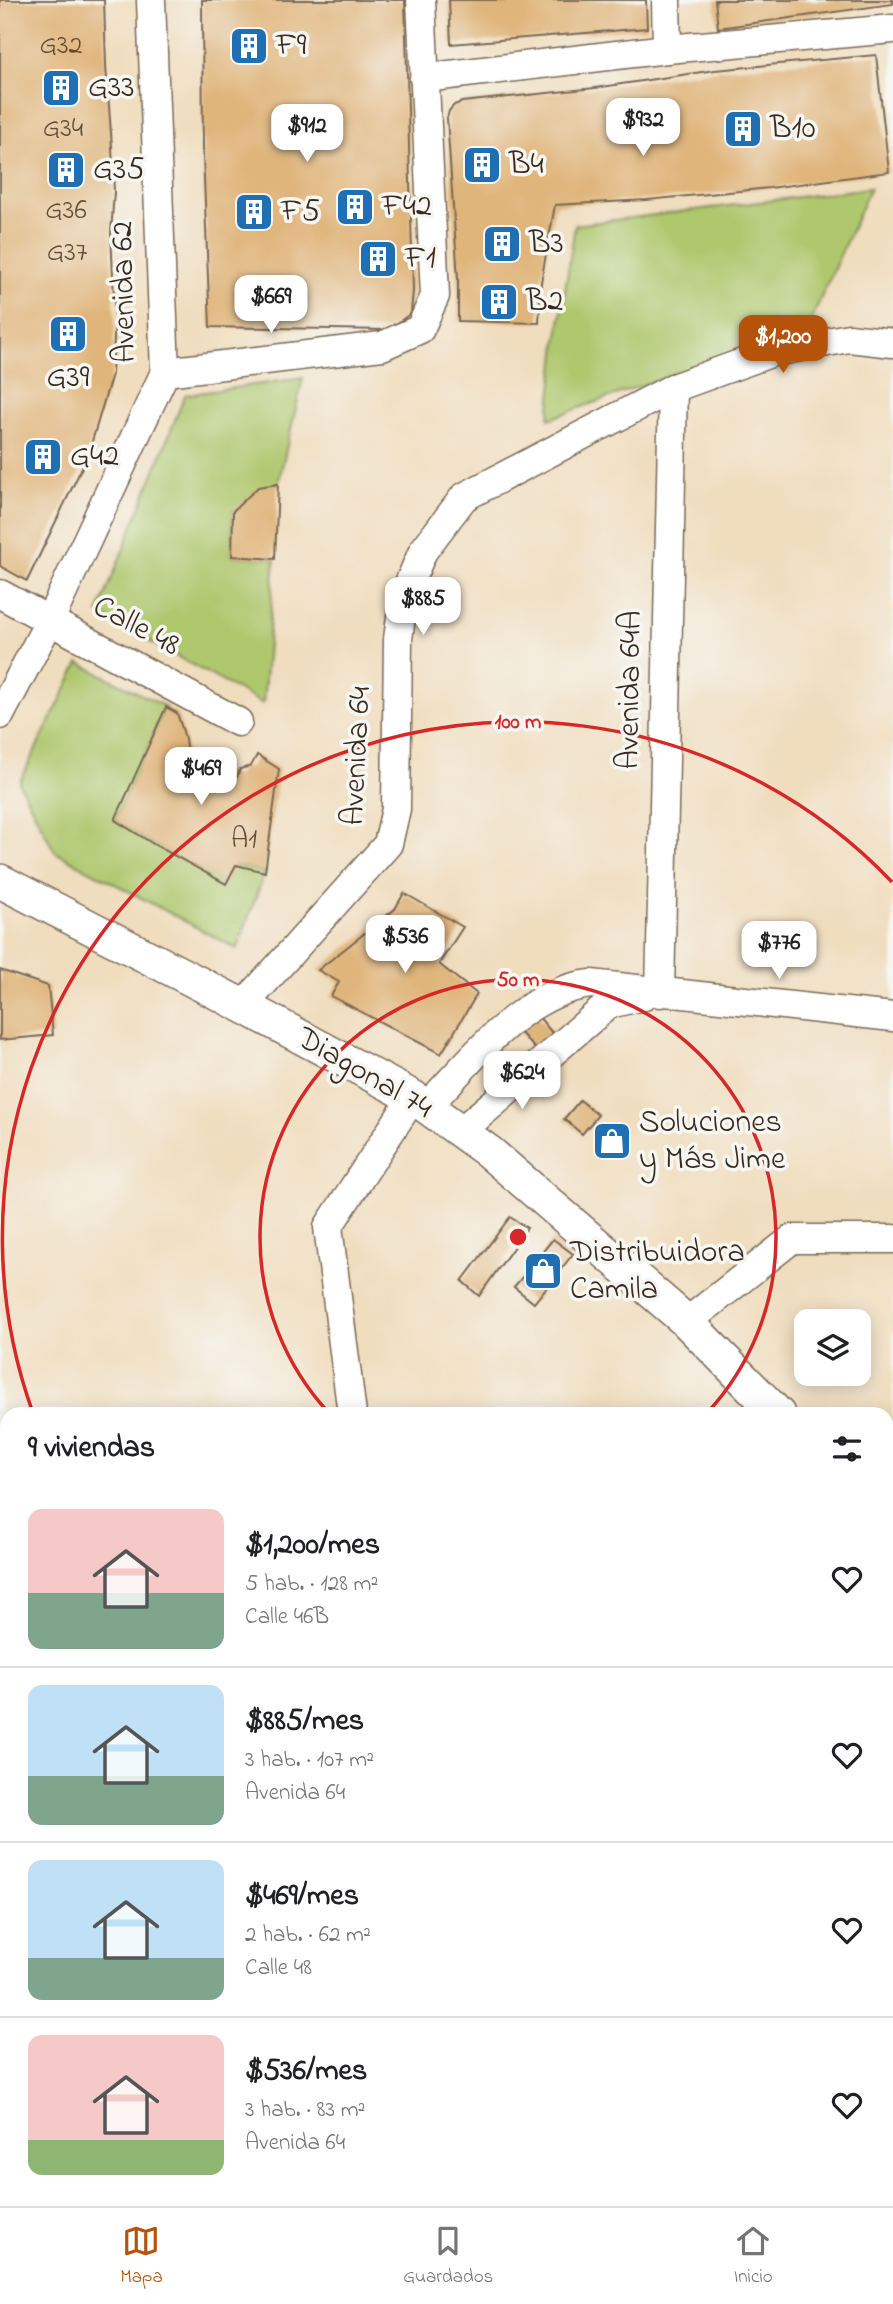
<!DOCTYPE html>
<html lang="es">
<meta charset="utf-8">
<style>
:root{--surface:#fff;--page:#f6f6f6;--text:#202124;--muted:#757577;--line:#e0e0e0;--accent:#b45309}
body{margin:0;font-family:"Indie Flower",sans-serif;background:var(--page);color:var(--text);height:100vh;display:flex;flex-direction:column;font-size:26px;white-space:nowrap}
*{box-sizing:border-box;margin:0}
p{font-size:23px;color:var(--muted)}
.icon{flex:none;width:38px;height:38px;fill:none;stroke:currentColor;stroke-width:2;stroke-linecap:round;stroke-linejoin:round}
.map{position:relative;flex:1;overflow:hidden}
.drawer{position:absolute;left:0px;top:1407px;width:894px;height:800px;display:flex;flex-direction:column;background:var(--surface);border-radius:21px 21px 0 0;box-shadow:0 4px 18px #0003}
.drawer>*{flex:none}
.controls{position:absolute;left:794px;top:1309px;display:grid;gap:14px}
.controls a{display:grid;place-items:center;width:77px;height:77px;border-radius:14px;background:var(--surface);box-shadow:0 4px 18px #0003;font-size:35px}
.price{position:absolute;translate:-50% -60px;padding:0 16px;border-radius:14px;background:#fff;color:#222;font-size:23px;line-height:46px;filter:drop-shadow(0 2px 4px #0008)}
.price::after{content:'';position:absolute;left:50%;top:42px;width:21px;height:16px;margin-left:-10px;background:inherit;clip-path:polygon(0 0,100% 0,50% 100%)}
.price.selected{background:var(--accent);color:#fff}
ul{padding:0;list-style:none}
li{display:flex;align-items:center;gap:21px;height:175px;padding:0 28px}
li+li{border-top:2px solid var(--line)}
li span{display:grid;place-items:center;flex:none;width:196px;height:140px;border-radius:14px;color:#555}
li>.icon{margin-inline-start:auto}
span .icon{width:84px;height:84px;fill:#fffc;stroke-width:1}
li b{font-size:30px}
h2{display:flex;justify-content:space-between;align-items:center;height:84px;padding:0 28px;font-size:30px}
.tabs{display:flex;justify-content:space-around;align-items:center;height:98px;border-top:2px solid var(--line);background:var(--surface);font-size:19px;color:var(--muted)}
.tabs a{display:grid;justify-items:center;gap:4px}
.tabs .selected{color:var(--accent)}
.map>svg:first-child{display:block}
.green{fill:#afc86e;stroke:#757946;stroke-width:2}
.building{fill:#e0b57c}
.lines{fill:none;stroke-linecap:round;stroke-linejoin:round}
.minor-casing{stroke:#7a6956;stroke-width:31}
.tertiary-casing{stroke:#7a6956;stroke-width:36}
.minor{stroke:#fff;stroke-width:28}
.tertiary{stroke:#fff;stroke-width:33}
.ring{fill:none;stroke:#d62828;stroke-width:3.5}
.labels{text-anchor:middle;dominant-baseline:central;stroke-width:7;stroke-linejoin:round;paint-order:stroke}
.number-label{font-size:28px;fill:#644d36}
.poi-label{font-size:32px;fill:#3b2a1e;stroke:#f6f6f2;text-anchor:start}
.street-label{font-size:32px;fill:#3b2a1e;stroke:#f6f6f2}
.centre{fill:#d62828;stroke:#f6f6f2;stroke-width:3.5}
.ring-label{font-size:21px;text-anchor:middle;font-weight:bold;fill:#d62828;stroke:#f6f6f2;stroke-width:7;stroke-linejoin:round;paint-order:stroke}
</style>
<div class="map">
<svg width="893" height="2206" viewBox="0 0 893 2206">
<rect width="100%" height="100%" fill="#f6f6f2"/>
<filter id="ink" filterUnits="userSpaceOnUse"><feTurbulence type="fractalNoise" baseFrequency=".0143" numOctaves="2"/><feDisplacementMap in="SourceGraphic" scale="14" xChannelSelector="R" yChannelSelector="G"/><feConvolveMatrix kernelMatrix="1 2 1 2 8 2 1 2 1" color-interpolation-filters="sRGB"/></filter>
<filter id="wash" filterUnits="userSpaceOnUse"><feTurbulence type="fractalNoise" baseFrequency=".00686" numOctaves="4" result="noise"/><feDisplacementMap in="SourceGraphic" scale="28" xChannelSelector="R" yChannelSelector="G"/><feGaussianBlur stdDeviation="1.57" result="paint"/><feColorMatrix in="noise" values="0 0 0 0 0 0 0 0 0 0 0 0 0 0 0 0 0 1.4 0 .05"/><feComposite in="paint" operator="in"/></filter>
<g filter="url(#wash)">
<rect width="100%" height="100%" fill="#f0ddbe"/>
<!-- green -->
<g class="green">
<path d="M870 188 809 325 549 419 557 342 575 225Z"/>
<path d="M303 378 278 484 233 511 232 556 275 559 263 704 98 613 185 395Z"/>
<path d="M79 663 166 707 115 820 155 845 226 883 236 865 265 872 237 949 55 852 19 783Z"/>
</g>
<g id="blocks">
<!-- building -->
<g class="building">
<path d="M0 0H104L106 66 112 147 114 192 111 233 115 320 112 374 88 455 27 581 0 566Z"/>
<path d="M202 0H405L413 290 411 313 388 330 210 327 203 154Z"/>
<path d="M449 0H646L647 28 451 44Z"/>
<path d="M715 0H893V4L718 28Z"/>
<path d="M876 55 889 172 770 188 647 200 555 205 541 282 539 323 458 321V279L447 118 449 111 454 105 462 102 595 88 715 70Z"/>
<path d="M278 484 275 559 232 556 233 511 258 487Z"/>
<path d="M166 707 177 713 185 738 188 765 187 785H196L223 769 237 777 240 769 251 766 257 755 279 769 265 872 236 865 226 884 155 845 115 820Z"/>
<path d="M404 893 463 927 439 964 477 994 441 1054 331 996 339 982 318 970 395 909Z"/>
<path d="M0 970 48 986 53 1035 0 1040Z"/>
<path d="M538 1016 554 1035 537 1051 520 1032Z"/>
<path d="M580 1100 598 1115 582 1134 564 1119Z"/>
<path d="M510 1217 527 1228 479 1296 462 1281Z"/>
<path d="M553 1239 573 1254 534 1303 514 1287Z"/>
<rect x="0" y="1529" width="7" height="100"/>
</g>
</g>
</g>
<g filter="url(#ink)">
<use href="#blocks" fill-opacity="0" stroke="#7a6956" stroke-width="2"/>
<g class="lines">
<defs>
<g id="minor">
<path d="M666 0 667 49"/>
<path d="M424 78 667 49 893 29"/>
<path d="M165 372 382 346 420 329 435 296 421 0"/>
<path d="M0 594 238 722"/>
<path d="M0 715 50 620 165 372 151 0"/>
<path d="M660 993 673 388"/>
<path d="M243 1006 388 844 396 809 398 639 404 595 423 551 464 497 673 388 773 352 849 338 893 343"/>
<path d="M426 1107C471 1061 523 991 591 984L893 1017"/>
<path d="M460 1132 609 1004 644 996"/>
<path d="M687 1322 792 1239H893"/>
<path d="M352 1414 328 1227 413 1097"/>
<path d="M0 1508H7"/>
<path d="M0 1737H7"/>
<path d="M0 1978H7"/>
<path d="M887 1978H893"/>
<path d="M53 2200 54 2206"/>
<path d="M492 2206 674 2204"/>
</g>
<g id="tertiary">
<path d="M0 881 243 1006 413 1097 489 1152 687 1322 778 1414"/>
<path d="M887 1549 893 1559"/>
</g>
</defs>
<!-- minor casing -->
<use href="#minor" class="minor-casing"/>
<!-- tertiary casing -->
<use href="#tertiary" class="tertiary-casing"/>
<!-- minor -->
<use href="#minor" class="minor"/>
<!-- tertiary -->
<use href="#tertiary" class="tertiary"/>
</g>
</g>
<!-- distance rings -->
<g class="ring">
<path d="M329 1413A258 258 0 1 1 707 1413"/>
<path d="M33 1413A516 516 0 0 1 892 882"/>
</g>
<!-- icons -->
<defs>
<symbol id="building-square" viewBox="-11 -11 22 22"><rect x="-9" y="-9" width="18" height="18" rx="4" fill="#1f6fb2" stroke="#f6f6f2"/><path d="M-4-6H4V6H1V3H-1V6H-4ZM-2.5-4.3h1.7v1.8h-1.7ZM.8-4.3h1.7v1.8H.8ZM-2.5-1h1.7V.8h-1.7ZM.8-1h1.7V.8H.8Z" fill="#fff"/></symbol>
<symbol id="shop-square" viewBox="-11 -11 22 22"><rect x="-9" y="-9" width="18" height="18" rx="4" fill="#1f6fb2" stroke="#f6f6f2"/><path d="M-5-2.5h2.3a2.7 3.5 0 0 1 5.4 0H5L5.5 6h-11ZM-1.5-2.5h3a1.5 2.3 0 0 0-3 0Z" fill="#fff"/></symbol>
</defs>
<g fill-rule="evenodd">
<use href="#building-square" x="227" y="24" width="44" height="44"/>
<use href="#building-square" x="39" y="66" width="44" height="44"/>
<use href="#building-square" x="721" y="107" width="44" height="44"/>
<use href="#building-square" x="460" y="143" width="44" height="44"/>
<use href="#building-square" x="44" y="148" width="44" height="44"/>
<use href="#building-square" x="333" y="185" width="44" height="44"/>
<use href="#building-square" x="232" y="190" width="44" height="44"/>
<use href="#building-square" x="480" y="222" width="44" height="44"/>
<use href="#building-square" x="356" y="237" width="44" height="44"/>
<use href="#building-square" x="477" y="280" width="44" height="44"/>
<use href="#building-square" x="46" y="312" width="44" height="44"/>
<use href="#building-square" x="21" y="435" width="44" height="44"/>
<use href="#shop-square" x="590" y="1119" width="44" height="44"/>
<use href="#shop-square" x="521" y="1249" width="44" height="44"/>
</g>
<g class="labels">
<!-- number labels -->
<g class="number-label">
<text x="61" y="46">G32</text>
<text x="63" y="129">G34</text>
<text x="66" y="211">G36</text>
<text x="67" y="253">G37</text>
<text x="244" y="840">A1</text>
</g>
<!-- poi labels -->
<g class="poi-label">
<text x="276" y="46">F9</text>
<text x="88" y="88">G33</text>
<text x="770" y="129">B10</text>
<text x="509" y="165">B4</text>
<text x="93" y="170">G35</text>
<text x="382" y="207">F42</text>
<text x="281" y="212">F5</text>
<text x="529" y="244">B3</text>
<text x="405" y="259">F1</text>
<text x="526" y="302">B2</text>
<text x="68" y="378" text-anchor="middle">G39</text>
<text x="70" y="457">G42</text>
<text x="639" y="1123">Soluciones<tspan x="639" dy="37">y Más Jime</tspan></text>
<text x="570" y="1253">Distribuidora<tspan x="570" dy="37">Camila</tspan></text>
</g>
<!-- street labels -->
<g class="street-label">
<text transform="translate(125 292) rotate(-91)">Avenida 62</text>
<text transform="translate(136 627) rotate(28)">Calle 48</text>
<text transform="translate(631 690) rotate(-89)">Avenida 64A</text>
<text transform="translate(358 756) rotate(-87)">Avenida 64</text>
<text transform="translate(364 1074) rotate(30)">Diagonal 74</text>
</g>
</g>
<circle cx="518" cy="1237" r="10" class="centre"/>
<g class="ring-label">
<text x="518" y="728">100 m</text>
<text x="518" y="986">50 m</text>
</g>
</svg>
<div class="controls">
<a><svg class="icon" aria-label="layers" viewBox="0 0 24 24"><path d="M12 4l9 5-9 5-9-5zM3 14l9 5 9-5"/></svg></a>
</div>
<b class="price" style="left:643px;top:158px">$932</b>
<b class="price" style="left:307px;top:164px">$912</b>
<b class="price" style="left:271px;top:335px">$669</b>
<b class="price selected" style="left:783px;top:375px">$1,200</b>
<b class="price" style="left:423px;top:637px">$885</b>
<b class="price" style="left:201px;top:807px">$469</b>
<b class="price" style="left:405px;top:975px">$536</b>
<b class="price" style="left:779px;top:981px">$776</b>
<b class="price" style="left:522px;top:1111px">$624</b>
<section class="drawer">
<h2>9 viviendas<svg class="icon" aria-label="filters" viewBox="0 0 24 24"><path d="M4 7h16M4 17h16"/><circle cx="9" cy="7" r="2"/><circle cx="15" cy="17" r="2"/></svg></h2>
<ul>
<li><span style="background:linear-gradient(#f6c9c9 60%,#7fa58c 0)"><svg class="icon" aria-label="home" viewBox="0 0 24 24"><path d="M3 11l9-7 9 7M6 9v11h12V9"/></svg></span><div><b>$1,200/mes</b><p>5 hab. · 128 m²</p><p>Calle 46B</p></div><svg class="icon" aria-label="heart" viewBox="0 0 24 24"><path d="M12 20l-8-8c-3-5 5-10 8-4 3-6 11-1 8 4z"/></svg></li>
<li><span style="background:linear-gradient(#bfe0f5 65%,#7fa58c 0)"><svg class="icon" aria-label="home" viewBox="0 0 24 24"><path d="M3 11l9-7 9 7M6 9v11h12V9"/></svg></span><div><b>$885/mes</b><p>3 hab. · 107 m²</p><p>Avenida 64</p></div><svg class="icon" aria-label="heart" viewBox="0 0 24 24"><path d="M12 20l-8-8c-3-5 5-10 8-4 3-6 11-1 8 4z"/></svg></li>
<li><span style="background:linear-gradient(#bfe0f5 70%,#7fa58c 0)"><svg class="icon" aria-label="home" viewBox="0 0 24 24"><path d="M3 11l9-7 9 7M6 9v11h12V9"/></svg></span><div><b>$469/mes</b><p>2 hab. · 62 m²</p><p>Calle 48</p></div><svg class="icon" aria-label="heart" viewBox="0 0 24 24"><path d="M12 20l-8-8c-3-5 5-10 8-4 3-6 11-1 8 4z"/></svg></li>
<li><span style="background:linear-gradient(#f6c9c9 75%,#8fb573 0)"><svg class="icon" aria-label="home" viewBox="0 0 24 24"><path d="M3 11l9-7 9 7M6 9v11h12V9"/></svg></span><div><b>$536/mes</b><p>3 hab. · 83 m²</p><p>Avenida 64</p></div><svg class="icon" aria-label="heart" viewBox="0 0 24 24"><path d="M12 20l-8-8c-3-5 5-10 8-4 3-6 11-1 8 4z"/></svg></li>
</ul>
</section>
</div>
<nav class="tabs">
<a class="selected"><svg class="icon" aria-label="map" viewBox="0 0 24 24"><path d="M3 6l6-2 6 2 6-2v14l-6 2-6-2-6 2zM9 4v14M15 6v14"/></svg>Mapa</a>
<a><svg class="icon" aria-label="saved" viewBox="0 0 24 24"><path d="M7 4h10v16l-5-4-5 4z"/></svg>Guardados</a>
<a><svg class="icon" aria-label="home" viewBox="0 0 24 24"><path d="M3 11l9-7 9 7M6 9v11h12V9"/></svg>Inicio</a>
</nav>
